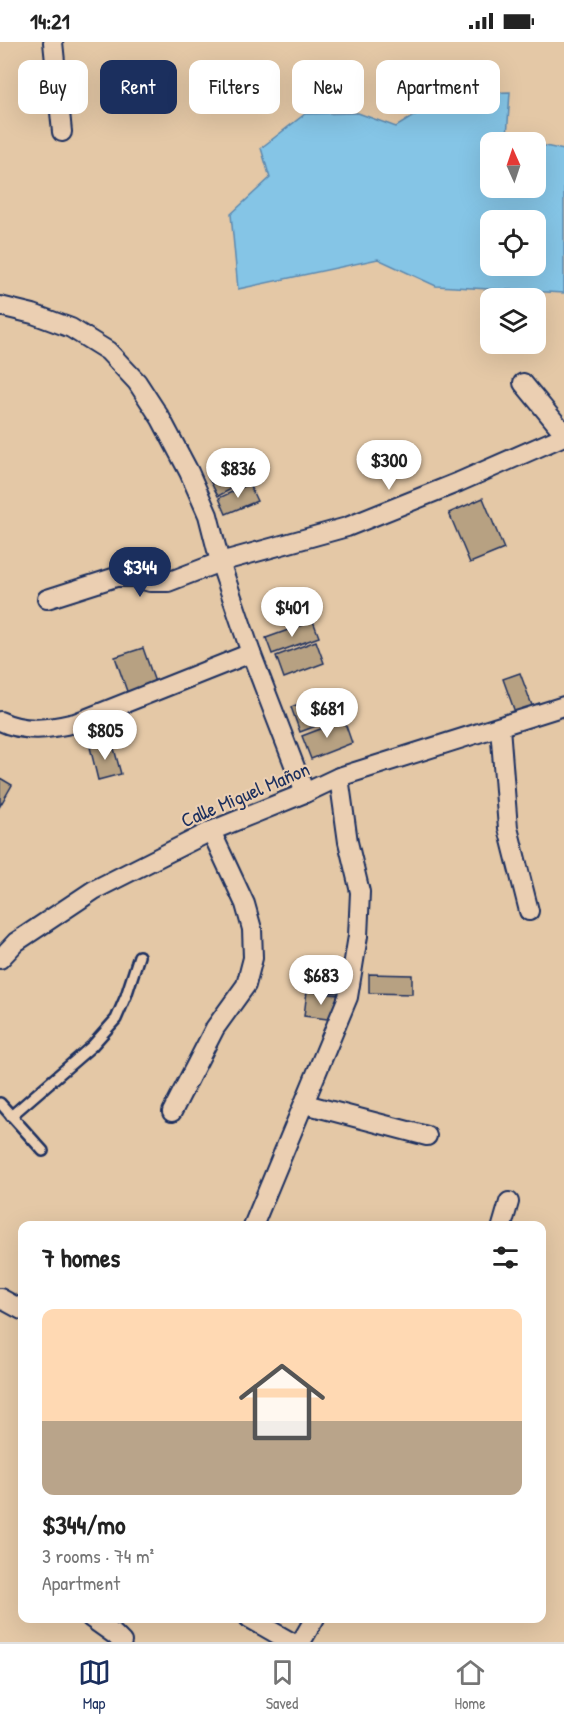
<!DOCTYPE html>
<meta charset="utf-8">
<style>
:root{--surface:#fff;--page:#f6f6f6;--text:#222;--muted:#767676;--line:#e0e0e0;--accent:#1b2f5e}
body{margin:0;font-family:"Patrick Hand",sans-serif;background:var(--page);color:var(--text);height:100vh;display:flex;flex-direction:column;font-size:22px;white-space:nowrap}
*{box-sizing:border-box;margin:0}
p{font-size:20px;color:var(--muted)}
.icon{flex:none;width:33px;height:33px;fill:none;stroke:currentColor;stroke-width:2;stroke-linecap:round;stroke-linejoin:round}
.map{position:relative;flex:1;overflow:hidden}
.details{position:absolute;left:18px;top:1179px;width:528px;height:402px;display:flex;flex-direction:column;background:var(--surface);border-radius:12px;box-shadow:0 6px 24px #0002}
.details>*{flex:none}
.banner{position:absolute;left:18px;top:18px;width:528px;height:54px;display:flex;gap:12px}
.needle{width:39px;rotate:357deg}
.fabs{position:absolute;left:480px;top:90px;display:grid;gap:12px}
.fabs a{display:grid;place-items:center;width:66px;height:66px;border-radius:12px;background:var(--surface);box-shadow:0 6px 24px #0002;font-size:30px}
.price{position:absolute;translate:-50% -51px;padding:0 14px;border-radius:21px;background:#fff;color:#222;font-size:20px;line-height:39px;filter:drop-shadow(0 2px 3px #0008)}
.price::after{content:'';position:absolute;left:50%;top:36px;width:18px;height:14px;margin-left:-9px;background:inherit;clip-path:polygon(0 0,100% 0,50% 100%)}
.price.active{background:var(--accent);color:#fff}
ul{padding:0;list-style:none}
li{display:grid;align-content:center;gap:12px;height:318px;padding:0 24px}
li span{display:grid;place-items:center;height:186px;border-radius:12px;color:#555}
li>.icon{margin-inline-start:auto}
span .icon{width:108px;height:108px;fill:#fffc;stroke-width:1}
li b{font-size:26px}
h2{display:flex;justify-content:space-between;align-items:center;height:72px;padding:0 24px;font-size:26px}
.pill{padding:0 21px;border-radius:12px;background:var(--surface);box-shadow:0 6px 24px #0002;font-size:21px;line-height:54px}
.pill.active{background:var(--accent);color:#fff}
.status{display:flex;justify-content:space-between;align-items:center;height:42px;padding:0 30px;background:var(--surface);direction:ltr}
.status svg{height:16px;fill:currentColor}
.tab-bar{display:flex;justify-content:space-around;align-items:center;height:84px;border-top:2px solid var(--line);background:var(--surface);font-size:16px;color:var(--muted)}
.tab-bar a{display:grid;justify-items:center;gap:3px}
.tab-bar .active{color:var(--accent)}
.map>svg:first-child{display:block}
.water{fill:#85c5e6;stroke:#5b89b0;stroke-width:1.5;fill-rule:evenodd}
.building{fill:#b7a182;stroke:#1b2f5e;stroke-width:1.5}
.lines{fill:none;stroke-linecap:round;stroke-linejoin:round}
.service-casing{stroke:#1b2f5e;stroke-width:14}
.minor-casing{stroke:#1b2f5e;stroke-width:22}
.service{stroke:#ebcfb2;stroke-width:9}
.minor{stroke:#ebcfb2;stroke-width:18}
.labels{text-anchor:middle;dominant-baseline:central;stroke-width:4.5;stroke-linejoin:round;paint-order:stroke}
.street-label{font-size:20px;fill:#1b2f5e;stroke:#ebcfb2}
</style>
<div class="status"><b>14:21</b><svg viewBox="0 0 49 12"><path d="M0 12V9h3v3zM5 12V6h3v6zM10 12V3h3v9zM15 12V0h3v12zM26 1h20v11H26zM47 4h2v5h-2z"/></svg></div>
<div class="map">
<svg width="564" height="1600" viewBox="0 0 564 1600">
<rect width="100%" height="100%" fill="#e4c8a6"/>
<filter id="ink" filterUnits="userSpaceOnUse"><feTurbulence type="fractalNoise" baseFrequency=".0167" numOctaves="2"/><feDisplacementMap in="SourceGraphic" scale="12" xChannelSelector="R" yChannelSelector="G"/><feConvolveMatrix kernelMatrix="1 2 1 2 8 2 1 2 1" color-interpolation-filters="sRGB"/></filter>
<g filter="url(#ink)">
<!-- water -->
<path class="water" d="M510 50 507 95 531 100H490V146H536V102L564 108V251L436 244 378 217 238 247 231 172 270 136 261 106 305 72 358 71 396 85 449 52ZM490 178H536V224H490Z"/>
<!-- building -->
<g class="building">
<path d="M242 417 252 436 218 454 208 435Z"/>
<path d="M249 442 257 459 226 472 219 456Z"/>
<path d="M483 456 504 507 470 521 449 471Z"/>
<path d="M313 579 319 595 272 612 266 596Z"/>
<path d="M316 599 324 621 284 636 276 614Z"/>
<path d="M143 606 157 646 129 655 115 615Z"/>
<path d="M520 631 533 666 516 673 503 637Z"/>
<path d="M328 651 337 676 300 690 291 665Z"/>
<path d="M344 678 352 701 311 717 302 694Z"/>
<path d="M112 699 121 732 98 738 90 705Z"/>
<path d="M0 736 12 743 0 764Z"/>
<path d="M299 919 348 926 344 952 295 945Z"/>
<path d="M369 932 412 933V952L369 951Z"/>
<path d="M307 949 338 953 335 978 304 974Z"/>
</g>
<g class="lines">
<defs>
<g id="service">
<path d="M0 1061 43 1109"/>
<path d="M11 1074 92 1004 116 977 126 954 139 914"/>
</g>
<g id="minor">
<path d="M53 0 62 90"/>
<path d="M0 264 33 272 71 286 108 309 137 340 161 377 189 430 208 473 220 520 251 611 305 751"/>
<path d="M523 341 564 391"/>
<path d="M47 557 116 535H133L150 540H168L220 520 347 485 459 440 564 394"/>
<path d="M0 679C25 691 49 687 75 681L251 611"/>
<path d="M500 685 508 786 529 869"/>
<path d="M0 917 16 900 94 848 211 789 305 751 339 735 564 664"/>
<path d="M305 1062 427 1094"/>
<path d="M172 1070 215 986 246 943 253 916 252 887 245 862 211 789"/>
<path d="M253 1184 348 955 358 894 360 850 348 800 339 735"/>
<path d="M502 1184 509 1160"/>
<path d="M0 1256 22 1268"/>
<path d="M91 1576 115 1593 122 1600"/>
<path d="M249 1576 291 1600"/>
<path d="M301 1600 315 1576"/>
</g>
</defs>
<!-- service casing -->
<use href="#service" class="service-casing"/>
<!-- minor casing -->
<use href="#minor" class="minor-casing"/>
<!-- service -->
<use href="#service" class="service"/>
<!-- minor -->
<use href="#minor" class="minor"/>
</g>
</g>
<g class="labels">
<!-- street labels -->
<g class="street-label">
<text transform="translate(245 752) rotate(-23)">Calle Miguel Mañon</text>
</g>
</g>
</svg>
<div class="fabs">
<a><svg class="needle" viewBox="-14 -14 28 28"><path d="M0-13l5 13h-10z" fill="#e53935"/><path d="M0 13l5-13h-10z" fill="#767676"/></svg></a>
<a><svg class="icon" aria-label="locate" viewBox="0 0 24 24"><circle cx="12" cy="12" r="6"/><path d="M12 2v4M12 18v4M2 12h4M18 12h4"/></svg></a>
<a><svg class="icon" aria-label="layers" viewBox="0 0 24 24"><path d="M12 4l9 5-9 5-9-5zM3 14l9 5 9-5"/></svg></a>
</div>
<b class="price" style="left:389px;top:449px">$300</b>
<b class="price" style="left:238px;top:457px">$836</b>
<b class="price active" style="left:140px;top:556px">$344</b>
<b class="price" style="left:292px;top:596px">$401</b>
<b class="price" style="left:327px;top:697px">$681</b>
<b class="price" style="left:105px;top:719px">$805</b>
<b class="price" style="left:321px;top:964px">$683</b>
<div class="banner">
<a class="pill">Buy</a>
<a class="pill active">Rent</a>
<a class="pill">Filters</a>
<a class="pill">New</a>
<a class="pill">Apartment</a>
</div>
<section class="details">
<h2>7 homes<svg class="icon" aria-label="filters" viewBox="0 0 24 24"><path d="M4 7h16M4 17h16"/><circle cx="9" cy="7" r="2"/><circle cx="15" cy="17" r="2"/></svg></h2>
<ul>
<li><span style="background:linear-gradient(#ffd9b3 60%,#b9a48a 0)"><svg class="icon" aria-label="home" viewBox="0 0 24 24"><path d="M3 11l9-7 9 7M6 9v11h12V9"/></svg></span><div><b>$344/mo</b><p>3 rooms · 74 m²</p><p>Apartment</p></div></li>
</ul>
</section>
</div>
<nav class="tab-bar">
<a class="active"><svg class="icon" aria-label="map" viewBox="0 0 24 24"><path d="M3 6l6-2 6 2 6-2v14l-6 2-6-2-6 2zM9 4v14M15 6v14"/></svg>Map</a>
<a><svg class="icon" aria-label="saved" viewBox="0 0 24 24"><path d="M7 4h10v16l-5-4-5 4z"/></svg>Saved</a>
<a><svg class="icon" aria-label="home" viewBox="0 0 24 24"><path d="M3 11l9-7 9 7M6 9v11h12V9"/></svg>Home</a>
</nav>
